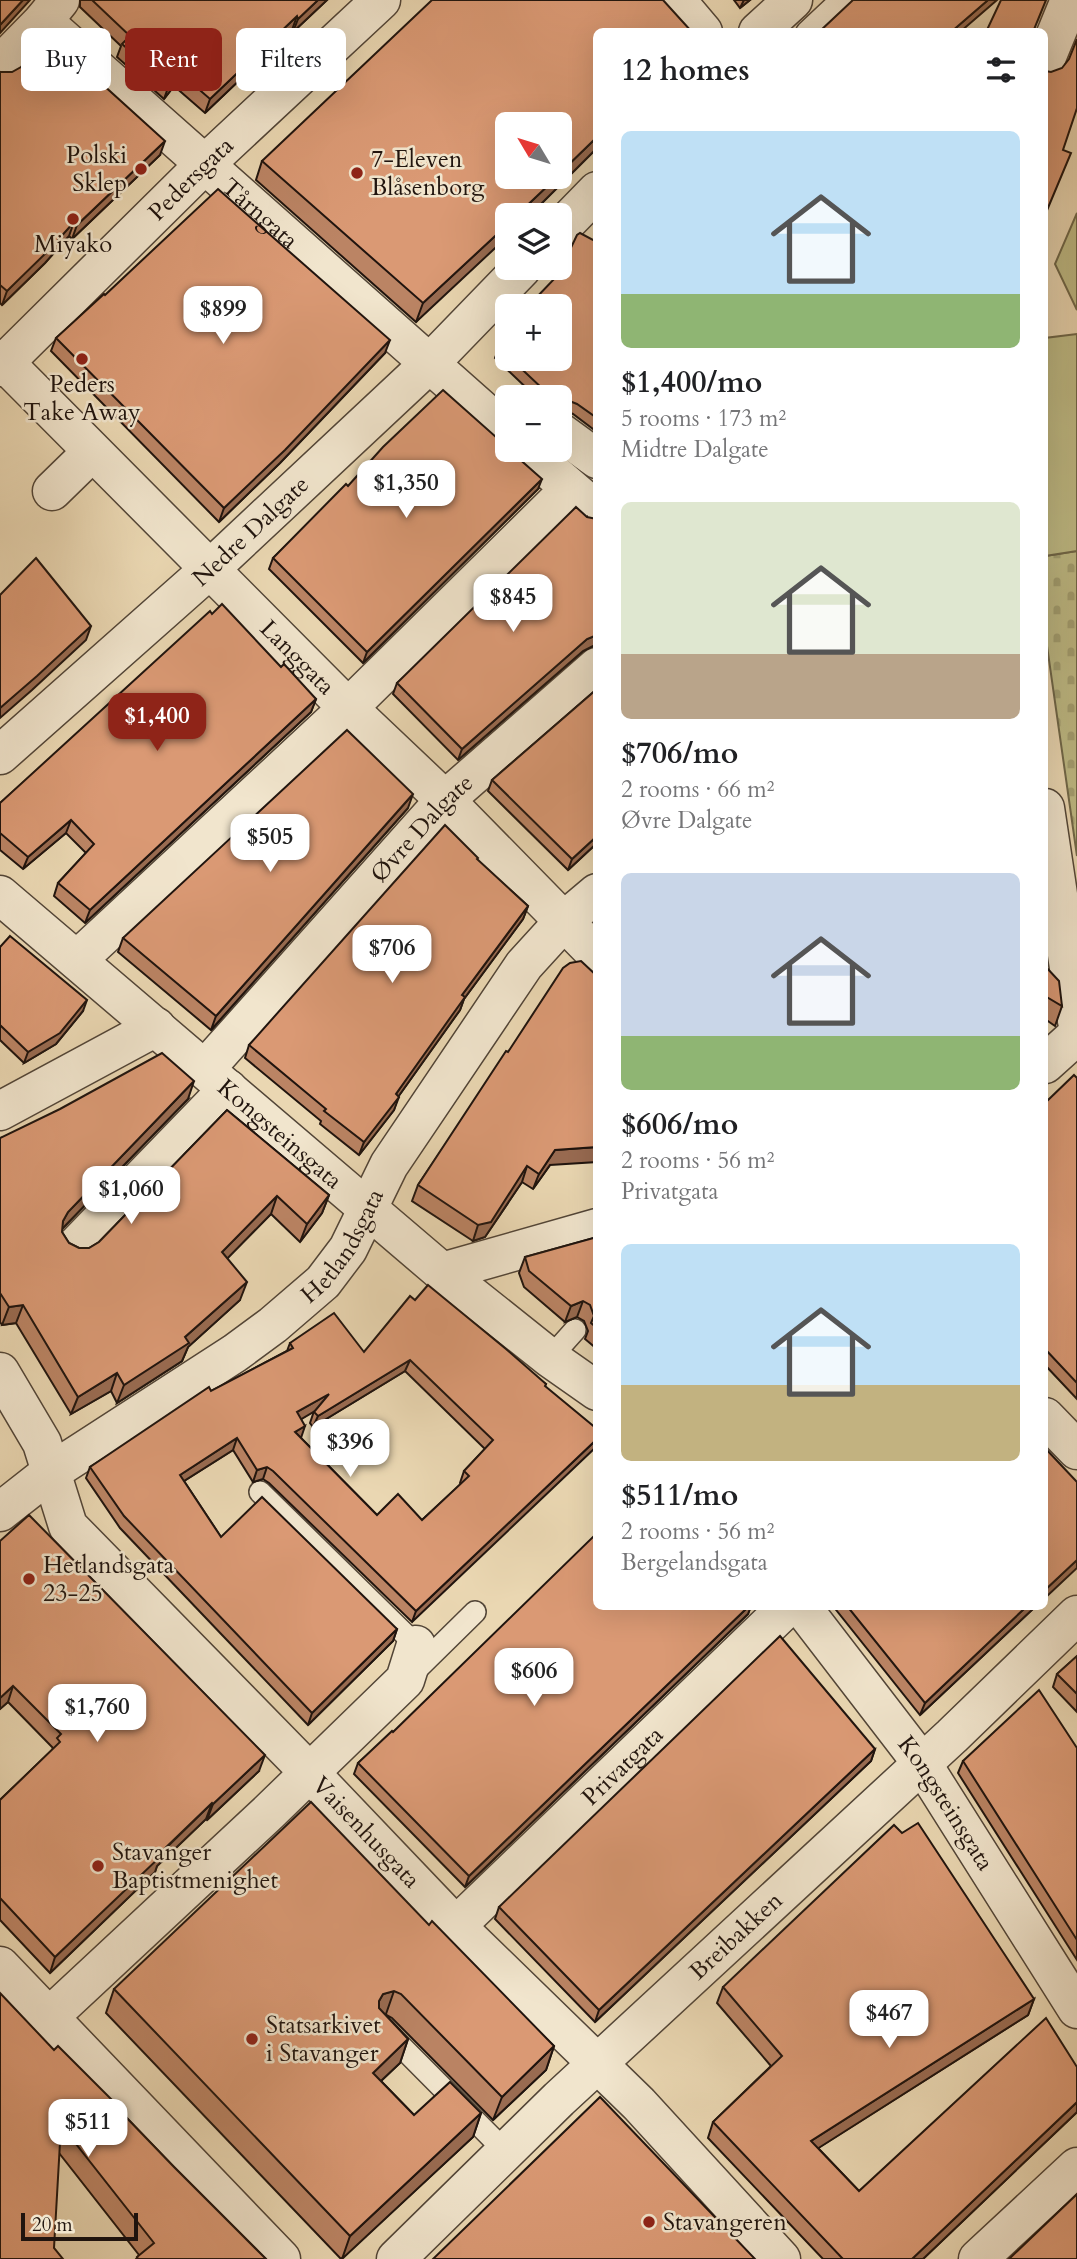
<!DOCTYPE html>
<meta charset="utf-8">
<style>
:root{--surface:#fff;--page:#f6f6f6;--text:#202124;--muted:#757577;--accent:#8f2418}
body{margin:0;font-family:Cardo,serif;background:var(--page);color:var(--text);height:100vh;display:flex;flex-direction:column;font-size:26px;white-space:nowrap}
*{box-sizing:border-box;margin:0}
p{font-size:23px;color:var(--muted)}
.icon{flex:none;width:38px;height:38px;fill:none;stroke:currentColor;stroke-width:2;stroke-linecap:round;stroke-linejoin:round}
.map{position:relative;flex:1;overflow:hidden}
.sheet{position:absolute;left:593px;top:28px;width:455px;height:1582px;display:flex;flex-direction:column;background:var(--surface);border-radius:10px;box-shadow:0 7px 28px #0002}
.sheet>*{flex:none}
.hud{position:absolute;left:21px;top:28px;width:467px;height:63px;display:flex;gap:14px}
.needle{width:46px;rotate:308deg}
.tools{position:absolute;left:495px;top:112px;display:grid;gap:14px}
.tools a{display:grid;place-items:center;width:77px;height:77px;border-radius:10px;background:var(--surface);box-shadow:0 7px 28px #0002;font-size:35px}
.scale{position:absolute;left:21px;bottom:18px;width:117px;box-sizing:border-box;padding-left:7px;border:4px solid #20140e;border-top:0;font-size:19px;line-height:24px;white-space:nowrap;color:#20140e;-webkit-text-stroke:5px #f1e5cd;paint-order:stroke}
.price{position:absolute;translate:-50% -60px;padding:0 16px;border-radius:14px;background:#fff;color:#222;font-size:23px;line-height:46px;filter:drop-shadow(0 2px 4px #0008)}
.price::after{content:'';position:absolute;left:50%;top:42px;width:21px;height:16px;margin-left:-10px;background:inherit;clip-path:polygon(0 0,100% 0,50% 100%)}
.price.current{background:var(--accent);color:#fff}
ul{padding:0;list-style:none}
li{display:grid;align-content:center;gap:14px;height:371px;padding:0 28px}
li span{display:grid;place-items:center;height:217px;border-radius:10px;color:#555}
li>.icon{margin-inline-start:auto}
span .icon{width:126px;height:126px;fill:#fffc;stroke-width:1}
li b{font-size:30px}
h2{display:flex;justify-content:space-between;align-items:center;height:84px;padding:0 28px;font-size:30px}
.pill{padding:0 24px;border-radius:10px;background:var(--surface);box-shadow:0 7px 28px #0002;font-size:24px;line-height:63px}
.pill.current{background:var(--accent);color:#fff}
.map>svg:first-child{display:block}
.cemetery{fill:url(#cemetery-stones);stroke:#70684a;stroke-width:2}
.green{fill:#bfbc87;stroke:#70684a;stroke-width:2}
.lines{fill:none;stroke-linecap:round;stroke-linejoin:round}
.primary-tunnel{stroke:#c2b091;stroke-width:38;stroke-dasharray:38 19;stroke-linecap:butt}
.service-casing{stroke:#524537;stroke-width:24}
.minor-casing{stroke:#524537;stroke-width:41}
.tertiary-casing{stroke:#524537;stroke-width:41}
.service{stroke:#f1e5cd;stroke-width:21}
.minor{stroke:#f1e5cd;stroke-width:38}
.tertiary{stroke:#f1e5cd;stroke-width:38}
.wall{fill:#bb8464;stroke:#20140e;stroke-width:2;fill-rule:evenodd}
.shaded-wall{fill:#996b51;stroke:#20140e;stroke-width:2}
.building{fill:#da9974;stroke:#20140e;stroke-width:2;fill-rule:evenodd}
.poi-dot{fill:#8f2418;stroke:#f1e5cd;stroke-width:2.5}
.labels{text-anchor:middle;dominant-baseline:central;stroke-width:5;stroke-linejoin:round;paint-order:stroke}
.poi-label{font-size:24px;fill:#20140e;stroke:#f1e5cd;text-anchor:start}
.street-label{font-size:24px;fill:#20140e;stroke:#f1e5cd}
</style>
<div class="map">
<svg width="1077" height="2259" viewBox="0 0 1077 2259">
<defs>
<pattern id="cemetery-stones" width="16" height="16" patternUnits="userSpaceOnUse" patternTransform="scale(1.75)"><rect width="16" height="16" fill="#bfbc87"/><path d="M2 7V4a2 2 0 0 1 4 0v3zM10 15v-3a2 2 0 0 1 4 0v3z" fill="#a4a173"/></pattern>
</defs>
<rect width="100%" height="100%" fill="#ead7b2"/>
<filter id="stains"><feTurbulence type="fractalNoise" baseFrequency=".00286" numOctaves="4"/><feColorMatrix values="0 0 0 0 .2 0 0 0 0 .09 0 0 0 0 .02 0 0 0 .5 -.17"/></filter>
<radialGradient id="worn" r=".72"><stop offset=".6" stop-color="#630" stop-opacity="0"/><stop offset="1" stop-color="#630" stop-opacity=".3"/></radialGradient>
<!-- cemetery -->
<path class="cemetery" d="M1077 551V856L1045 632V556Z"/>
<!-- green -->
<g class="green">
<path d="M1077 213V310L1055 264Z"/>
<path d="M1077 334V551L1045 556V338Z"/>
</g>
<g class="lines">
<!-- primary-tunnel -->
<path class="primary-tunnel" d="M1046 0 1077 43"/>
<defs>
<g id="service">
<path d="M807 32 841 0"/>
<path d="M550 1358 575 1330"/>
<path d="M260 1492 416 1645"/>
<path d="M414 1672 475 1612"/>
<path d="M384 2029 506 2152"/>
</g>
<g id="minor">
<path d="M676 0 703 32"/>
<path id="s1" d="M43 21 508 433"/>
<path d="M758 32 793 0"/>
<path d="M1045 61 1070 0"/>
<path d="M0 65 43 21 60 0"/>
<path d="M560 229 597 191"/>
<path id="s2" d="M5 363 348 708 445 800 597 955"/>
<path d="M560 432 597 459"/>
<path d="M526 450 597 511"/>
<path d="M52 491 92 452"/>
<path id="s3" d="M0 755 211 568 429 364 522 268"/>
<path d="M1045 808 1077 1021"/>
<path id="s4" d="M0 895 442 1272 550 1358 597 1391"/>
<path d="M77 960 348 708 570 489"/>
<path d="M1045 1064 1077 1035"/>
<path id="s5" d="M205 1069 445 800 597 667"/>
<path d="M0 1111 156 1027"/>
<path d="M77 1245 228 1089"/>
<path d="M442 1272 597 1228"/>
<path id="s6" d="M0 1372 42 1443 68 1526 310 1773 456 1926 639 2104 781 2259"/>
<path d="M1045 1417 1077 1450"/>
<path id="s7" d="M0 1512 51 1472 235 1353 273 1325 323 1282 348 1249 389 1165 524 965 565 920 597 893"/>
<path id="s8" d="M801 1606 921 1762 1077 2009"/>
<path id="s9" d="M456 1926 788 1606"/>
<path d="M49 2017 269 1812 405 1680 416 1645"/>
<path id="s10" d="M396 2259 559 2099 952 1736 1077 1615"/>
<path d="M978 2259 1077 2167"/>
</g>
<g id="tertiary">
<path id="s11" d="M0 367 204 165 381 0"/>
<path d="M0 1966 281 2259"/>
</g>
</defs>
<!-- service casing -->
<use href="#service" class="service-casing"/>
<!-- minor casing -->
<use href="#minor" class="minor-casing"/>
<!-- tertiary casing -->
<use href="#tertiary" class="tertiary-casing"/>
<!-- service -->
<use href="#service" class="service"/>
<!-- minor -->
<use href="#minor" class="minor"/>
<!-- tertiary -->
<use href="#tertiary" class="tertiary"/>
</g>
<!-- wall -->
<g class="wall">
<path d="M80 0H327L293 32 292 30 205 113 174 86 164 99 117 57 121 46 80 7Z"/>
<path d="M734 0H750L740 8Z"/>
<path d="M597 32V148L530 215H508L416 322 256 180 262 161Z"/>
<path d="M0 72 160 155 72 239 69 236 45 263 2 305 0 303Z"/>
<path d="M597 242V432L573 414 563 410 560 397H536L495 358 499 347 508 338V359H560V306H532L534 300Z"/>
<path d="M105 295 385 353 280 463 219 522 51 351 56 338Z"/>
<path d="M348 486 538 489 363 663 269 569 273 558Z"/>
<path d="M587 517 593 646 583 651 458 760 393 694 397 683Z"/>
<path d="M212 614 281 667 316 699 311 712 85 923 54 896 58 883 86 853 66 833 23 869 0 850V803Z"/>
<path d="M597 689V843L568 870 488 791 492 780Z"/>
<path d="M408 808 211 1030 118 952 123 938Z"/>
<path d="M477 860 528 906 523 919 464 999 460 1010 398 1097 394 1110 359 1155 320 1124 321 1121 245 1058 249 1045Z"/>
<path d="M0 947 83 1011 56 1044 24 1063 0 1040Z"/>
<path d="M1045 966 1062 1006 1055 1026 1045 1019Z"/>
<path d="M508 1052 550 1165 533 1189 522 1182 485 1237 473 1241 412 1201 418 1185Z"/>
<path d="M1077 1078V1399L1045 1365V1103Z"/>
<path d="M188 1099 62 1229V1232L69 1243 79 1248H89L99 1242 227 1110 329 1195 322 1213 300 1242 271 1214 227 1258 240 1300 188 1347 182 1361 117 1403 111 1391 71 1414 16 1323 2 1325 0 1322V1138Z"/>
<path d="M597 1237V1349L585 1339 588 1331 584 1321 577 1317 565 1322 524 1287 519 1273 525 1257Z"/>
<path d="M415 1300 546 1384 412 1622 269 1483 263 1479 253 1482 233 1450 184 1481 221 1537 397 1629 393 1641 308 1725 120 1528 86 1478 90 1467 211 1391 287 1351 290 1343 364 1352ZM405 1371 485 1449 464 1471 460 1483 461 1484 422 1520 377 1515 301 1438V1419L314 1411 310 1423 313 1427Z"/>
<path d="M0 1541 259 1771 207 1820 206 1819 157 1866 155 1872 50 1973 0 1920V1800L52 1750 53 1748 8 1702 0 1709Z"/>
<path d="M597 1606H751L748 1614 465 1887 354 1774 358 1763 393 1732Z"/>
<path d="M833 1606H1036L920 1715Z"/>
<path d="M1077 1656V1712L1053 1687 1057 1674Z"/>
<path d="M1077 1748V1960L958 1773 963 1761Z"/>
<path d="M875 1749 871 1761 595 2022 495 1919 499 1907Z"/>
<path d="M429 1925 554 2046 546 2070 493 2120 392 2018 385 2014 408 2039 400 2063 381 2081 414 2115 481 2113 473 2137 341 2259 106 2013 114 1989Z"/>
<path d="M723 1987 1034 1999 1028 2015 818 2148 859 2191 1077 2067V2112L923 2259H823L708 2138 713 2122 771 2066 717 2003Z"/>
<path d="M54 2050 123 2111 122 2113 174 2167 266 2259H136L139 2255 59 2153 0 2259Z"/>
</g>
<!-- shaded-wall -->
<g class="shaded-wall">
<path d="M23 0H30L0 33V25Z"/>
<path d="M318 0H327L293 32 298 19Z"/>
<path d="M744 0H750L740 8Z"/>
<path d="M988 0H997L960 32H951Z"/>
<path d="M297 16 292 30 205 113 210 99Z"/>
<path d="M179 72 174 86 164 99 169 85Z"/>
<path d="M597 137V148L530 215H517L557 177H560V173Z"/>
<path d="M165 141 160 155 72 239 77 225Z"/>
<path d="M74 222 69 236 45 263 2 305 7 291Z"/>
<path d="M508 224V236L416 322 423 303Z"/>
<path d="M390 340 385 353 280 463 219 522 224 508Z"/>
<path d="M560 400H567L563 410 560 411Z"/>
<path d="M542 479 538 489 363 663 367 652Z"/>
<path d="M91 626 86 640 32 690 0 718V708Z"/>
<path d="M597 635V646H593L583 651 458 760 462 749 587 639Z"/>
<path d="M316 699 311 712 85 923 90 910Z"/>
<path d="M413 794 408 808 211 1030 216 1016Z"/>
<path d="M71 820 66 833 23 869 28 857Z"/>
<path d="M597 836V843L568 870 572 859Z"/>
<path d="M528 906 523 919 464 999 460 1010 393 1104 399 1097 394 1110 359 1155 364 1142 462 995Z"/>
<path d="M87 1000 83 1011 56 1044 24 1063 28 1052Z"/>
<path d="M194 1081 188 1099 61 1230 63 1221 68 1212Z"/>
<path d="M597 1147V1162L550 1165 533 1189 539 1174 555 1150Z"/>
<path d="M527 1166 522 1182 485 1237 473 1241 478 1225Z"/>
<path d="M329 1195 322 1213 300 1242 307 1224Z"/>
<path d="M277 1196 271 1214 216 1270 222 1252Z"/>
<path d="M247 1282 240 1300 188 1347 182 1361 117 1403 124 1385 185 1337Z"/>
<path d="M583 1301 577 1317 565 1322 571 1306Z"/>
<path d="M23 1305 16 1323 2 1325 9 1307Z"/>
<path d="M410 1360 405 1371 313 1427 318 1416Z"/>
<path d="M117 1373 111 1391 71 1414 78 1397Z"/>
<path d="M329 1394 325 1405 293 1424 297 1412Z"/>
<path d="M305 1426 301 1438 295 1432Z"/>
<path d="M237 1438 233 1450 176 1486 180 1475Z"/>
<path d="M597 1439V1446L412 1622 416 1611Z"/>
<path d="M267 1467 263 1479 253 1482 257 1470Z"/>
<path d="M1077 1560V1568L1045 1598V1590Z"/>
<path d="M749 1606H751L748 1614 465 1887 469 1876Z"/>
<path d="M1027 1606H1036L920 1715 925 1703Z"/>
<path d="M397 1629 393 1641 308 1725 312 1713Z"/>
<path d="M13 1686 8 1702 0 1709V1698Z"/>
<path d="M875 1749 871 1761 595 2022 599 2010Z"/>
<path d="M265 1755 259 1771 207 1820 213 1804Z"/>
<path d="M212 1803 206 1819 157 1866 155 1872 50 1973 55 1957Z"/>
<path d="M394 1991 386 2014 374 2017 379 2001 383 1994Z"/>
<path d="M1034 1999 1028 2015 806 2156 811 2141Z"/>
<path d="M408 2039 400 2063 365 2096 373 2073Z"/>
<path d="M554 2046 546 2070 493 2120 502 2097Z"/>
<path d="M1077 2102V2112L923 2259H912Z"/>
<path d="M481 2113 473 2137 342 2259 350 2236Z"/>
</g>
<!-- building -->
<g class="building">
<path d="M0 0H23L0 25Z"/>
<path d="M92 0H318L298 19 297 16 210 99 179 72 169 85 122 44 130 36Z"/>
<path d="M432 0H663L692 32H597V137L560 173V124H508V177H557L517 215H508V224L423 303 262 161Z"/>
<path d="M853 0H988L951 32H817L820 31Z"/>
<path d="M1001 0H1046L1033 32H986Z"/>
<path d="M1077 39V108L1063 150 1071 153 1045 215V71L1051 72 1062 68 1069 59Z"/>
<path d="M47 40 87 78 91 74 165 141 77 225 74 222 50 249 7 291 0 285V72H12L21 67Z"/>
<path d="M218 189 390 340 285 450 224 508 56 338 104 294 105 295Z"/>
<path d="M580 233 597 242V418L577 404 567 400H560V397H537L544 390 511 359H560V306H539L540 305 534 300 558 275 577 235Z"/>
<path d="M508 338V355L499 347Z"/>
<path d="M443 390 497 438 508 443V450H512L516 456 542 479 367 652 273 558 346 484 348 486 383 447Z"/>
<path d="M576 507 587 517 597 519V635L587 639 462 749 397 683Z"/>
<path d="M36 558 91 626 37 676 0 708V595Z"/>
<path d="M222 604 281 667 284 664 316 699 90 910 58 883 94 844 71 820 28 857 0 833V803L210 611 212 614Z"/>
<path d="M597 689V836L572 859 492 780Z"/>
<path d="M347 730 413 794 216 1016 123 938Z"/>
<path d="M445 825 478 858 477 859 528 906 462 995 465 997 396 1094 399 1097 364 1142 324 1111 326 1109 249 1045Z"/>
<path d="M10 936 87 1000 60 1033 28 1052 0 1025V947Z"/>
<path d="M581 961 597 976V1147L555 1150 539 1174 527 1166 491 1222 478 1225 418 1185 506 1051 508 1052 563 968 570 963Z"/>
<path d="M1045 966 1059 981 1062 1006 1045 996Z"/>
<path d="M162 1053 194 1081 68 1212 63 1221 62 1232 69 1243 79 1248H89L99 1242 227 1110 329 1195 307 1224 277 1196 222 1252 247 1282 185 1337 189 1343 124 1385 117 1373 78 1397 23 1305 9 1307 0 1293V1138L60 1109Z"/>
<path d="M1074 1075 1077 1078V1383L1045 1349V1103Z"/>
<path d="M597 1237V1328L591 1323 594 1316 590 1305 583 1301 571 1306 529 1271 525 1257Z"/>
<path d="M428 1285 506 1349 546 1384 545 1386 597 1429V1439L416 1611 273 1471 267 1467 257 1470 237 1438 180 1475 221 1537 262 1497 397 1629 312 1713 124 1516 90 1467 209 1387 211 1391 293 1348 290 1343 334 1313 364 1352 410 1296 415 1300ZM410 1360 493 1440 464 1471 469 1476 422 1520 398 1494 377 1515 295 1432 305 1426 297 1412 329 1394 314 1412 318 1416Z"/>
<path d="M1045 1448 1077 1482V1560L1045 1590Z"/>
<path d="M29 1515 265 1755 213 1804 212 1803 159 1854 161 1856 55 1957 0 1898V1800L60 1742 57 1738 61 1734 13 1686 0 1698V1541Z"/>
<path d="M597 1533V1606H749L469 1876 358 1763 392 1731 393 1732Z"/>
<path d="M847 1606H1027L925 1703Z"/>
<path d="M780 1636 875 1749 599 2010 499 1907Z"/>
<path d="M1077 1656V1694L1057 1674Z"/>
<path d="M1039 1690 1077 1748V1940L963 1761Z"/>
<path d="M311 1802 429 1925 432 1921 554 2046 502 2097 401 1994 394 1991 383 1994 379 2001V2008L408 2039 373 2073 414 2115 450 2082 481 2113 350 2236 114 1989Z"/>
<path d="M918 1823 1034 1999 811 2141 859 2191 1046 2018 1077 2067V2102L912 2259H843L713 2122 782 2056 723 1987 894 1825 902 1833Z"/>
<path d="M0 1993 54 2050 58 2046 123 2111 121 2112 174 2167 266 2259H138L137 2257 154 2243 61 2125 54 2248 63 2259H0Z"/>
<path d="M600 2097 755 2259H433Z"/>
<path d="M1077 2194V2259H1009Z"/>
</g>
<!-- markers -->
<g class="poi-dot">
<circle cx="141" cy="169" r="7"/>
<circle cx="357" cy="173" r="7"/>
<circle cx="73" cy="219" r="7"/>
<circle cx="82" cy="359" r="7"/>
<circle cx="29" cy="1579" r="7"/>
<circle cx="98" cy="1866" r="7"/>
<circle cx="252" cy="2039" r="7"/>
<circle cx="649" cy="2222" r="7"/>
</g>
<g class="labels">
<!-- poi labels -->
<g class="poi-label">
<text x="127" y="155" text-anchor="end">Polski<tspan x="127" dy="28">Sklep</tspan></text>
<text x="371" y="159">7-Eleven<tspan x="371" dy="28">Blåsenborg</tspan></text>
<text x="73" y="244" text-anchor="middle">Miyako</text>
<text x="82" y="384" text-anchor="middle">Peders<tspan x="82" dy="28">Take Away</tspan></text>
<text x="43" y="1565">Hetlandsgata<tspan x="43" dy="28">23-25</tspan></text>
<text x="112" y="1852">Stavanger<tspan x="112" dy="28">Baptistmenighet</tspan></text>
<text x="266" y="2025">Statsarkivet<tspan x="266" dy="28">i Stavanger</tspan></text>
<text x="663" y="2222">Stavangeren</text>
</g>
<!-- street labels -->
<g class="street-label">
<text stroke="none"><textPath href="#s11" startOffset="268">Pedersgata</textPath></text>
<text stroke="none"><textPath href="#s1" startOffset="290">Tårngata</textPath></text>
<text stroke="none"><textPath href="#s3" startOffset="336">Nedre Dalgate</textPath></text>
<text stroke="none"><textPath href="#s2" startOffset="415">Langgata</textPath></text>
<text stroke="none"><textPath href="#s5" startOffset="324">Øvre Dalgate</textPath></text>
<text stroke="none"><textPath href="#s4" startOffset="368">Kongsteinsgata</textPath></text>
<text stroke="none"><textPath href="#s7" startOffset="438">Hetlandsgata</textPath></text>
<text stroke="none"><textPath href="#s9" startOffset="231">Privatgata</textPath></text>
<text stroke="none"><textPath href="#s8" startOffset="245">Kongsteinsgata</textPath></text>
<text stroke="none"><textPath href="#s6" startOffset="597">Vaisenhusgata</textPath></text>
<text stroke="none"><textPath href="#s10" startOffset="469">Breibakken</textPath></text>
</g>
</g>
<rect width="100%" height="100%" filter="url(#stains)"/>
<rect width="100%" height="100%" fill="url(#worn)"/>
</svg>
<div class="tools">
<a><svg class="needle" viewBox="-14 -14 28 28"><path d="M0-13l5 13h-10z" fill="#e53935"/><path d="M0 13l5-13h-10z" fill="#757577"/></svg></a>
<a><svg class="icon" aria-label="layers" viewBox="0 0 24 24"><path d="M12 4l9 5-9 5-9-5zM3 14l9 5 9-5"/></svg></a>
<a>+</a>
<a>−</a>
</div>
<div class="scale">20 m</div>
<b class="price" style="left:223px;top:346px">$899</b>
<b class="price" style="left:406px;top:520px">$1,350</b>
<b class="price" style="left:513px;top:634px">$845</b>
<b class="price current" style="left:157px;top:753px">$1,400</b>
<b class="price" style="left:270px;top:874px">$505</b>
<b class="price" style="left:392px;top:985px">$706</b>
<b class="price" style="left:131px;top:1226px">$1,060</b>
<b class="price" style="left:350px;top:1479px">$396</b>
<b class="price" style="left:534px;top:1708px">$606</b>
<b class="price" style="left:97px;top:1744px">$1,760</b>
<b class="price" style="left:889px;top:2050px">$467</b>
<b class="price" style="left:88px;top:2159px">$511</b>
<div class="hud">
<a class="pill">Buy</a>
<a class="pill current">Rent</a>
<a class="pill">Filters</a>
</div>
<section class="sheet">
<h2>12 homes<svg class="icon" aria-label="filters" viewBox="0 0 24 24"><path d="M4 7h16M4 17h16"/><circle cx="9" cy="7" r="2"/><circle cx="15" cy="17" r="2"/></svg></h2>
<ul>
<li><span style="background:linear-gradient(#bfe0f5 75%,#8fb573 0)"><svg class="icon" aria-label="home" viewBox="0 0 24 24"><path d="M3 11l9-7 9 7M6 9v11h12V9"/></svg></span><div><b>$1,400/mo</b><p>5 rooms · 173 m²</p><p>Midtre Dalgate</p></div></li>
<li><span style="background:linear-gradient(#dfe7d0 70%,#b9a48a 0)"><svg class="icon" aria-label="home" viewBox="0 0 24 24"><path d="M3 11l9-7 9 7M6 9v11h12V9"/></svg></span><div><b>$706/mo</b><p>2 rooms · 66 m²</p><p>Øvre Dalgate</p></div></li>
<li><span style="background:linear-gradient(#c9d6e8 75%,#8fb573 0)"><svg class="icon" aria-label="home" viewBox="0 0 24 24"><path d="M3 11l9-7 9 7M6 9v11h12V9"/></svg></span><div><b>$606/mo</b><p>2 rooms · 56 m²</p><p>Privatgata</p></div></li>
<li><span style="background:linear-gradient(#bfe0f5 65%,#c2b280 0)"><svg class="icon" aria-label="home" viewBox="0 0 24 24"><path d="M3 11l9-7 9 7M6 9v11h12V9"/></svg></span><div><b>$511/mo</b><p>2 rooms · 56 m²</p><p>Bergelandsgata</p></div></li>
</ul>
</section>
</div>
